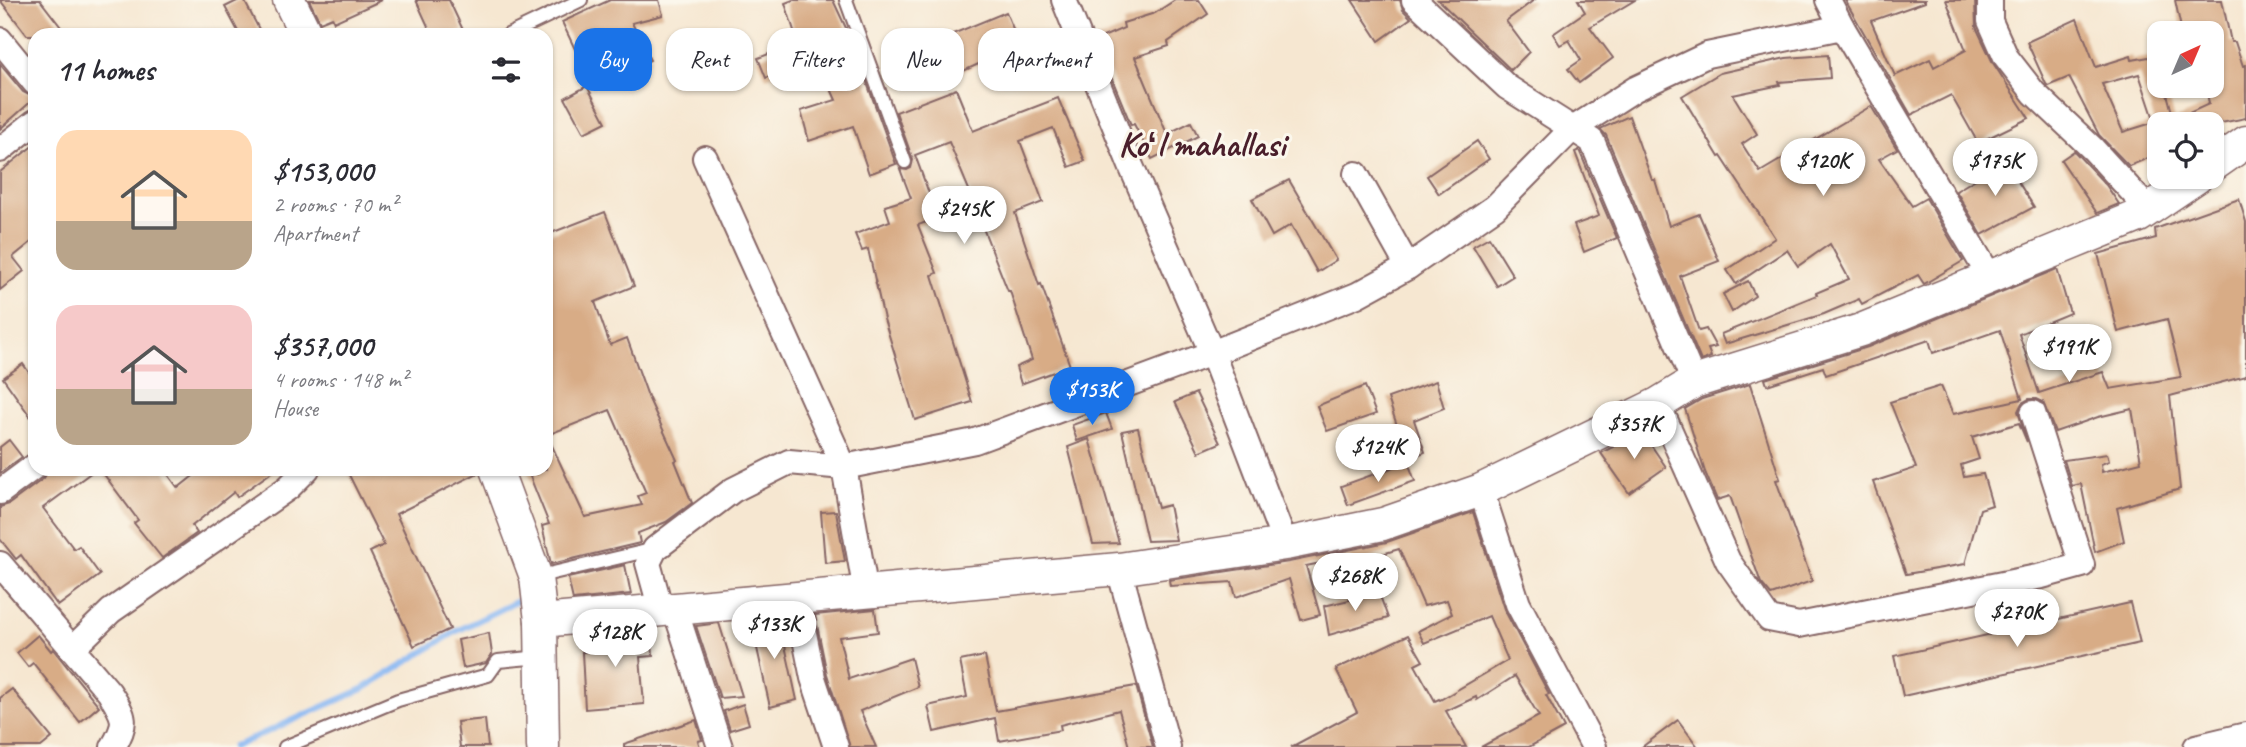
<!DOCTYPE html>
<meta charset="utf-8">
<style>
:root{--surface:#fff;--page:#f2f2f3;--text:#2b2b33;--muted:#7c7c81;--accent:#1a73e8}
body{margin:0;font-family:Caveat,sans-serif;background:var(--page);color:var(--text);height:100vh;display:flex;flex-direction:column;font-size:26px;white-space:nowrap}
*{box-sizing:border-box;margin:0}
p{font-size:23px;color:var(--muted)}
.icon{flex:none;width:38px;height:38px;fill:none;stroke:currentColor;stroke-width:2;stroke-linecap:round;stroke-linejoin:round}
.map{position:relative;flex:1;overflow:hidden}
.details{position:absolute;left:28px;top:28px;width:525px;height:448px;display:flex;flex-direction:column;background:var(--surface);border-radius:21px;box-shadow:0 2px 5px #0004}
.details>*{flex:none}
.top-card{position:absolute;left:574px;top:28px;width:665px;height:63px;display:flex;gap:14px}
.needle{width:46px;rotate:44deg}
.tools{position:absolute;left:2147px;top:21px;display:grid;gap:14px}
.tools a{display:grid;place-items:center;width:77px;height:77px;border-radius:14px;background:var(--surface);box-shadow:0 2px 5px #0004;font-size:35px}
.price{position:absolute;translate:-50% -60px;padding:0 16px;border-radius:24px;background:#fff;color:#222;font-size:23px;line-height:46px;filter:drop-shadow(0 2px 4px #0008)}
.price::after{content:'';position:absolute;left:50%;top:42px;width:21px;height:16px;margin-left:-10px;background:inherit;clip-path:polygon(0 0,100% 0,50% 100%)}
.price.active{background:var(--accent);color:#fff}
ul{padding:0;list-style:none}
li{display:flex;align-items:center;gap:21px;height:175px;padding:0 28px}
li span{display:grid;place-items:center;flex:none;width:196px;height:140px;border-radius:21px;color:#555}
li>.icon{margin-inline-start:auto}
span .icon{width:84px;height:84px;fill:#fffc;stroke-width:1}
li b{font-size:30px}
h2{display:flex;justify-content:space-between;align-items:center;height:84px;padding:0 28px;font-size:30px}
.pill{padding:0 24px;border-radius:21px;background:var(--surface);box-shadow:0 2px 5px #0004;font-size:24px;line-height:63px}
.pill.active{background:var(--accent);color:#fff}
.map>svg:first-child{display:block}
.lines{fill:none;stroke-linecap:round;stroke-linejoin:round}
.stream{stroke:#88b7f3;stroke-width:6}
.building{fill:#d8ac86;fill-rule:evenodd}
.service-casing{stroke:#866565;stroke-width:16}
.minor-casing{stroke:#866565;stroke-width:28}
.tertiary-casing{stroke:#866565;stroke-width:35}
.service{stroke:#fff;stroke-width:12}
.minor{stroke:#fff;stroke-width:24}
.tertiary{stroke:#fff;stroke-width:32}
.labels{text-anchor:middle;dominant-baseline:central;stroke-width:6;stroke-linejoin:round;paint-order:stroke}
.neighbourhood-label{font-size:35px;font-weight:bold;fill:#4a1f2b;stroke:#fbf7ec}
</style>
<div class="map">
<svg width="2246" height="747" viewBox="0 0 2246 747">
<rect width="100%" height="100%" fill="#fbf7ec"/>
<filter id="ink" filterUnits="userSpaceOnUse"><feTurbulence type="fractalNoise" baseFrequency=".0143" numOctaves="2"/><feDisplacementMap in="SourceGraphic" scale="14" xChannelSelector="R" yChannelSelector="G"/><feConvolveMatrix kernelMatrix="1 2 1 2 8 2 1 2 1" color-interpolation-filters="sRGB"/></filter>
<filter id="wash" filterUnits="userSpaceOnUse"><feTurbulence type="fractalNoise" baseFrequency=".00686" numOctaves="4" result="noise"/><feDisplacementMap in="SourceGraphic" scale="28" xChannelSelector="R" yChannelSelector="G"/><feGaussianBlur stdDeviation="1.57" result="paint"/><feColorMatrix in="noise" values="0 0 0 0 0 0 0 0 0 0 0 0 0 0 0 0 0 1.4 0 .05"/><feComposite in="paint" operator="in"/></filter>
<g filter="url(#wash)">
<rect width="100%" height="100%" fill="#f6e7d1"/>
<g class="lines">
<!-- stream -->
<path class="stream" d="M233 747 363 689 457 631 520 600 531 599"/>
</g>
<g id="blocks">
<!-- building -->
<g class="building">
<path d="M0 0H40L67 35H27Z"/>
<path d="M239 0H244L262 35H240L225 7Z"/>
<path d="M309 0H382L334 22 332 17 320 22Z"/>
<path d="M416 0H449L463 30 451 35H432Z"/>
<path d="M610 0H659L663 15 632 23 650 60 593 87 562 22Z"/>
<path d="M793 0H833L852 41 896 164 869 174 853 126 809 141 801 111 836 100 817 58 766 78 758 58 798 43 785 3Z"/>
<path d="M1175 0H1199L1208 14 1168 42 1169 46 1135 57 1167 134 1191 122 1198 136 1152 159 1134 124 1131 125 1096 40 1124 28 1123 23 1155 13Z"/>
<path d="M1352 0H1400L1403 10 1411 18 1379 41Z"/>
<path d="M1438 0H1534L1506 21 1529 52 1511 70Z"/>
<path d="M1578 0H1635L1590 27 1613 58 1579 83 1568 69 1581 60 1569 40 1560 45 1553 34 1585 12Z"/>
<path d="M1845 0H1925V2L1871 21 1895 76 1930 59 1934 67 1966 50 1946 0H1975L1976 27 1993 63 2029 118 1978 143 1951 95 1911 115Z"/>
<path d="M2175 0H2222L2231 42H2235L2243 66 2246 65V118L2216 124H2160V153L2129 166 2099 135 2069 77 2048 86 2046 84 2027 42 2077 19 2096 67 2131 56 2132 60 2160 55V86H2165L2174 120 2209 104 2206 86H2212V33H2182ZM2139 74 2155 122 2123 132 2102 84Z"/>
<path d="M1006 12 1022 50 998 62 996 56 957 74 943 38Z"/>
<path d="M1828 55 1830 78 1779 82 1780 85 1733 95 1757 134 1742 144 1760 172 1871 106 1897 149 1879 159 1912 206 1926 198 1963 261 1924 284 1918 275 1862 304 1859 299 1824 314 1725 344 1721 334 1817 295 1816 293 1849 279 1830 244 1798 266 1787 250 1736 284 1727 270 1775 238 1721 156 1719 157 1682 96 1720 73 1786 58Z"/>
<path d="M0 64 23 92 35 98 0 129Z"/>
<path d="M587 86 606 122 584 133 565 98Z"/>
<path d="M956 89 973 131 1058 98 1085 161 1069 167 1053 128 1020 141 1043 202 1015 213 1039 285 1041 284 1070 366 1021 384 1016 367 1032 360 1010 291H1008L983 228H985L949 142 915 155 938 218 918 225 937 273 932 275 972 402 915 420 884 319 868 249 862 251 855 234 890 221 885 206 911 198 900 169 907 170 911 168 913 160 896 112Z"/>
<path d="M1629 116 1652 180H1655L1669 226 1699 214 1719 261 1680 276 1699 331 1706 329 1716 347 1708 349 1711 357 1701 361 1606 135 1600 129Z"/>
<path d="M1477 141 1489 159 1439 194 1427 176Z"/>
<path d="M35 144V239L13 257 24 271 0 290V172Z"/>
<path d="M1579 150 1617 238 1584 252 1574 225 1599 216 1575 152Z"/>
<path d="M2074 151 2106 185 2119 204 2097 213 2061 160Z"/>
<path d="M2005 161 2034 207 1982 235 1956 191Z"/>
<path d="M1289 180 1336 260 1317 272 1291 225 1272 236 1252 199Z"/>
<path d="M2239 199 2246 222V376L2170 396 2180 489 2117 508 2124 541 2095 552 2081 484 2072 486 2064 460 2107 454 2109 461 2101 464 2102 472 2141 462 2132 409 2098 417 2055 432 2043 402 2037 399H2029L2022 403 2018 411 2027 442 2019 423 1972 437 1979 459 1961 465 1964 477 1983 474 1992 505 1980 509 1965 564 1906 574 1873 482 1916 468 1890 402 1941 386 1953 414 2022 399 2000 330 1933 353 1929 340 1826 375 1823 367 1767 385 1765 379 1868 347 2057 269 2070 313 2019 334 2039 393 2103 372 2110 389 2181 377 2167 319 2118 332 2098 254 2156 238 2155 229Z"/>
<path d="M605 212 634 286 595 302 610 345 627 338 649 399 677 460 675 461 692 503 666 522 638 533 640 543 551 564 542 526 549 524 527 469H546V235ZM610 410 646 493 638 496 642 505 585 517 547 435Z"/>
<path d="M1489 237 1513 276 1497 286 1473 246Z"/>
<path d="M1748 281 1755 296 1732 312 1723 294Z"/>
<path d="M23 364 35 381V423L3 378Z"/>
<path d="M1436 381 1444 408 1414 420 1425 452 1408 459 1388 398Z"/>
<path d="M1750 384 1780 479 1776 480 1812 581 1771 595 1761 583 1730 496 1717 500 1705 472 1685 409 1702 399Z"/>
<path d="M1365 386 1376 414 1327 431 1317 406Z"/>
<path d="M1196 393 1220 443 1199 452 1175 402Z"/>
<path d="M1106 413 1112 429 1077 441 1072 425Z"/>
<path d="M1138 428 1158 508 1169 505 1176 540 1147 541 1122 431Z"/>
<path d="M1642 432 1666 467 1629 493 1601 453Z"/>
<path d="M1089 439 1119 543 1093 544 1068 447Z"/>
<path d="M9 440 22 457 0 473V447Z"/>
<path d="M1408 462 1415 481 1348 505 1341 486Z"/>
<path d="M49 469H96L43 508 74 549 79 546 100 575 58 606 21 555 16 559 0 539V507L9 504 44 478Z"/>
<path d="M100 469H164L178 488 202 469H276L237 497 234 492 192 526 197 533 162 558 134 523 138 520Z"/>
<path d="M346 469H478V473L396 514 450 629 414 646 370 552 384 545Z"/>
<path d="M836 511 845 561 825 563 821 512Z"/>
<path d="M1473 512 1504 609 1549 694 1546 695 1564 728 1529 747H1481L1539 716 1515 676 1477 700 1476 697 1446 711 1466 747H1291L1357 712 1336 669 1408 635 1423 661 1415 665 1435 701 1439 699 1440 700 1508 660 1489 616 1424 643 1418 631 1452 614 1447 600 1424 606 1399 549 1352 563 1350 557 1306 566 1320 615 1301 620 1289 579 1236 597 1232 582 1170 586 1169 580 1289 562 1387 542Z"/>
<path d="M625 565 631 594 573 600 568 578Z"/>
<path d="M1379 593 1388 618 1329 635 1324 606Z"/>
<path d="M2130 603 2140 643 1903 696 1894 656Z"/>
<path d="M875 609 878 632 839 637 849 679 911 658 918 687 860 711 876 747H850L827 674 815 615Z"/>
<path d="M779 618 797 700 770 707 751 621Z"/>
<path d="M719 623 742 696 720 698 696 626Z"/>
<path d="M651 630 653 656 640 657 644 704 585 709 582 652H585L584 636Z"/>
<path d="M489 633 492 654 486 663 463 668 458 640Z"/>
<path d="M38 635 51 651 53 649 99 706 80 722 33 663 28 667 17 653Z"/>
<path d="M985 656 996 711 1136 686 1153 747H1129L1119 710 1060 725 1061 730 999 741 995 718 934 732 928 706 967 697 960 661Z"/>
<path d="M12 689 52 738 41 747H0V698Z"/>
<path d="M743 704 749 724 730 730 724 711Z"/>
<path d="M485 719 488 747H460L457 722Z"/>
<path d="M696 720 702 740 698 741 700 747H624V744Z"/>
<path d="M1678 720 1698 747H1642Z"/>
</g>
</g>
</g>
<g filter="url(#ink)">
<use href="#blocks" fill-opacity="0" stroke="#866565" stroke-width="2"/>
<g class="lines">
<defs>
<g id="service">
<path d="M846 0 905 162"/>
<path d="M508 35 581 0"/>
<path d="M536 577 655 549"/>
<path d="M285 747 398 700 488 675 498 661 541 657"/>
</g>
<g id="minor">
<path d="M1414 0 1507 87 1592 141 1694 382"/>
<path d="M1828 0 1842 27 1990 277"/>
<path d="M1990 0V21L2006 57 2034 93 2093 149 2149 210"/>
<path d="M0 40 35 83"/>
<path d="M0 150 35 122"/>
<path d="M1356 174 1408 267"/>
<path d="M1658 404 1728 561 1769 619 1799 625 2042 576 2082 565 2033 413"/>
<path d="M1481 490 1518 604 1594 747"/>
<path d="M0 492 35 466"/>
<path d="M1285 544 1212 353 1357 295 1408 267 1495 207 1571 130 1635 89 1707 55 1842 27"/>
<path d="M0 564 109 692C124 716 129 721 113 747"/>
<path d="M1119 569 1168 747"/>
<path d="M866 593 844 467 975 441 1212 353 1131 166 1064 0"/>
<path d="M797 599 813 678 836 747"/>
<path d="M675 609 720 747"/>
<path d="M661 610 648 563 655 549 733 490 789 462 844 467 705 158"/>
<path d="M72 649 111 611 288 488 307 469"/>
<path d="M2196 747 2246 735"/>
</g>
<g id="tertiary">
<path d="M289 0 306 35"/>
<path d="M2212 166 2246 142"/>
<path d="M496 469 536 577 541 621 543 747"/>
<path d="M541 621 1119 569 1285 544 1383 524 1481 490 1658 404 1694 382 1861 330 2139 216 2197 177"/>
</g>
</defs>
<!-- service casing -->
<use href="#service" class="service-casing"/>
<!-- minor casing -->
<use href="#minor" class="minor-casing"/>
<!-- tertiary casing -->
<use href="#tertiary" class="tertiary-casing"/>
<!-- service -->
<use href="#service" class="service"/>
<!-- minor -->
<use href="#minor" class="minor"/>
<!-- tertiary -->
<use href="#tertiary" class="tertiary"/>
</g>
</g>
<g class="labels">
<!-- neighbourhood labels -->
<g class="neighbourhood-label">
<text x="1202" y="144">Koʻl mahallasi</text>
</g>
</g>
</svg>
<div class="tools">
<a><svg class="needle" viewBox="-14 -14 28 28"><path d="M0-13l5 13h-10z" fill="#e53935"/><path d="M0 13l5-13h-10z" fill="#7c7c81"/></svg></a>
<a><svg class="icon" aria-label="locate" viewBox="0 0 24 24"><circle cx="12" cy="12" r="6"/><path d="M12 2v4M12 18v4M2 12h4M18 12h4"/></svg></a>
</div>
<b class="price" style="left:1823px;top:198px">$120K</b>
<b class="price" style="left:1995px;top:198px">$175K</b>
<b class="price" style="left:964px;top:246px">$245K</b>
<b class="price" style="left:2069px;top:384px">$191K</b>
<b class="price active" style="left:1092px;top:427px">$153K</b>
<b class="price" style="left:1634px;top:461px">$357K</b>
<b class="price" style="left:1378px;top:484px">$124K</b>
<b class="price" style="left:1355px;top:613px">$268K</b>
<b class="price" style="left:2017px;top:649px">$270K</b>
<b class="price" style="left:774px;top:661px">$133K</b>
<b class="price" style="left:615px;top:669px">$128K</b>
<div class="top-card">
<a class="pill active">Buy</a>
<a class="pill">Rent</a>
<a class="pill">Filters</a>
<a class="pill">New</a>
<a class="pill">Apartment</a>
</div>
<section class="details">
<h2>11 homes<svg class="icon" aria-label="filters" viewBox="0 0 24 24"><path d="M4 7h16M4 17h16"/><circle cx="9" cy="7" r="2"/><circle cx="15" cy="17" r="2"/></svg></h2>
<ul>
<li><span style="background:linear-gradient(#ffd9b3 65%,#b9a48a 0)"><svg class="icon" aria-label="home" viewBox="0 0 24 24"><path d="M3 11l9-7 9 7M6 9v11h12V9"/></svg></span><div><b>$153,000</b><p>2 rooms · 70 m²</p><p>Apartment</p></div></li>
<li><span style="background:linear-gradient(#f6c9c9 60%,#b9a48a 0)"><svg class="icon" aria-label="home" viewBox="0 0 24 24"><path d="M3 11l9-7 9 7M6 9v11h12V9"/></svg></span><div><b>$357,000</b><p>4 rooms · 148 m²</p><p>House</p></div></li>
</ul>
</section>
</div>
